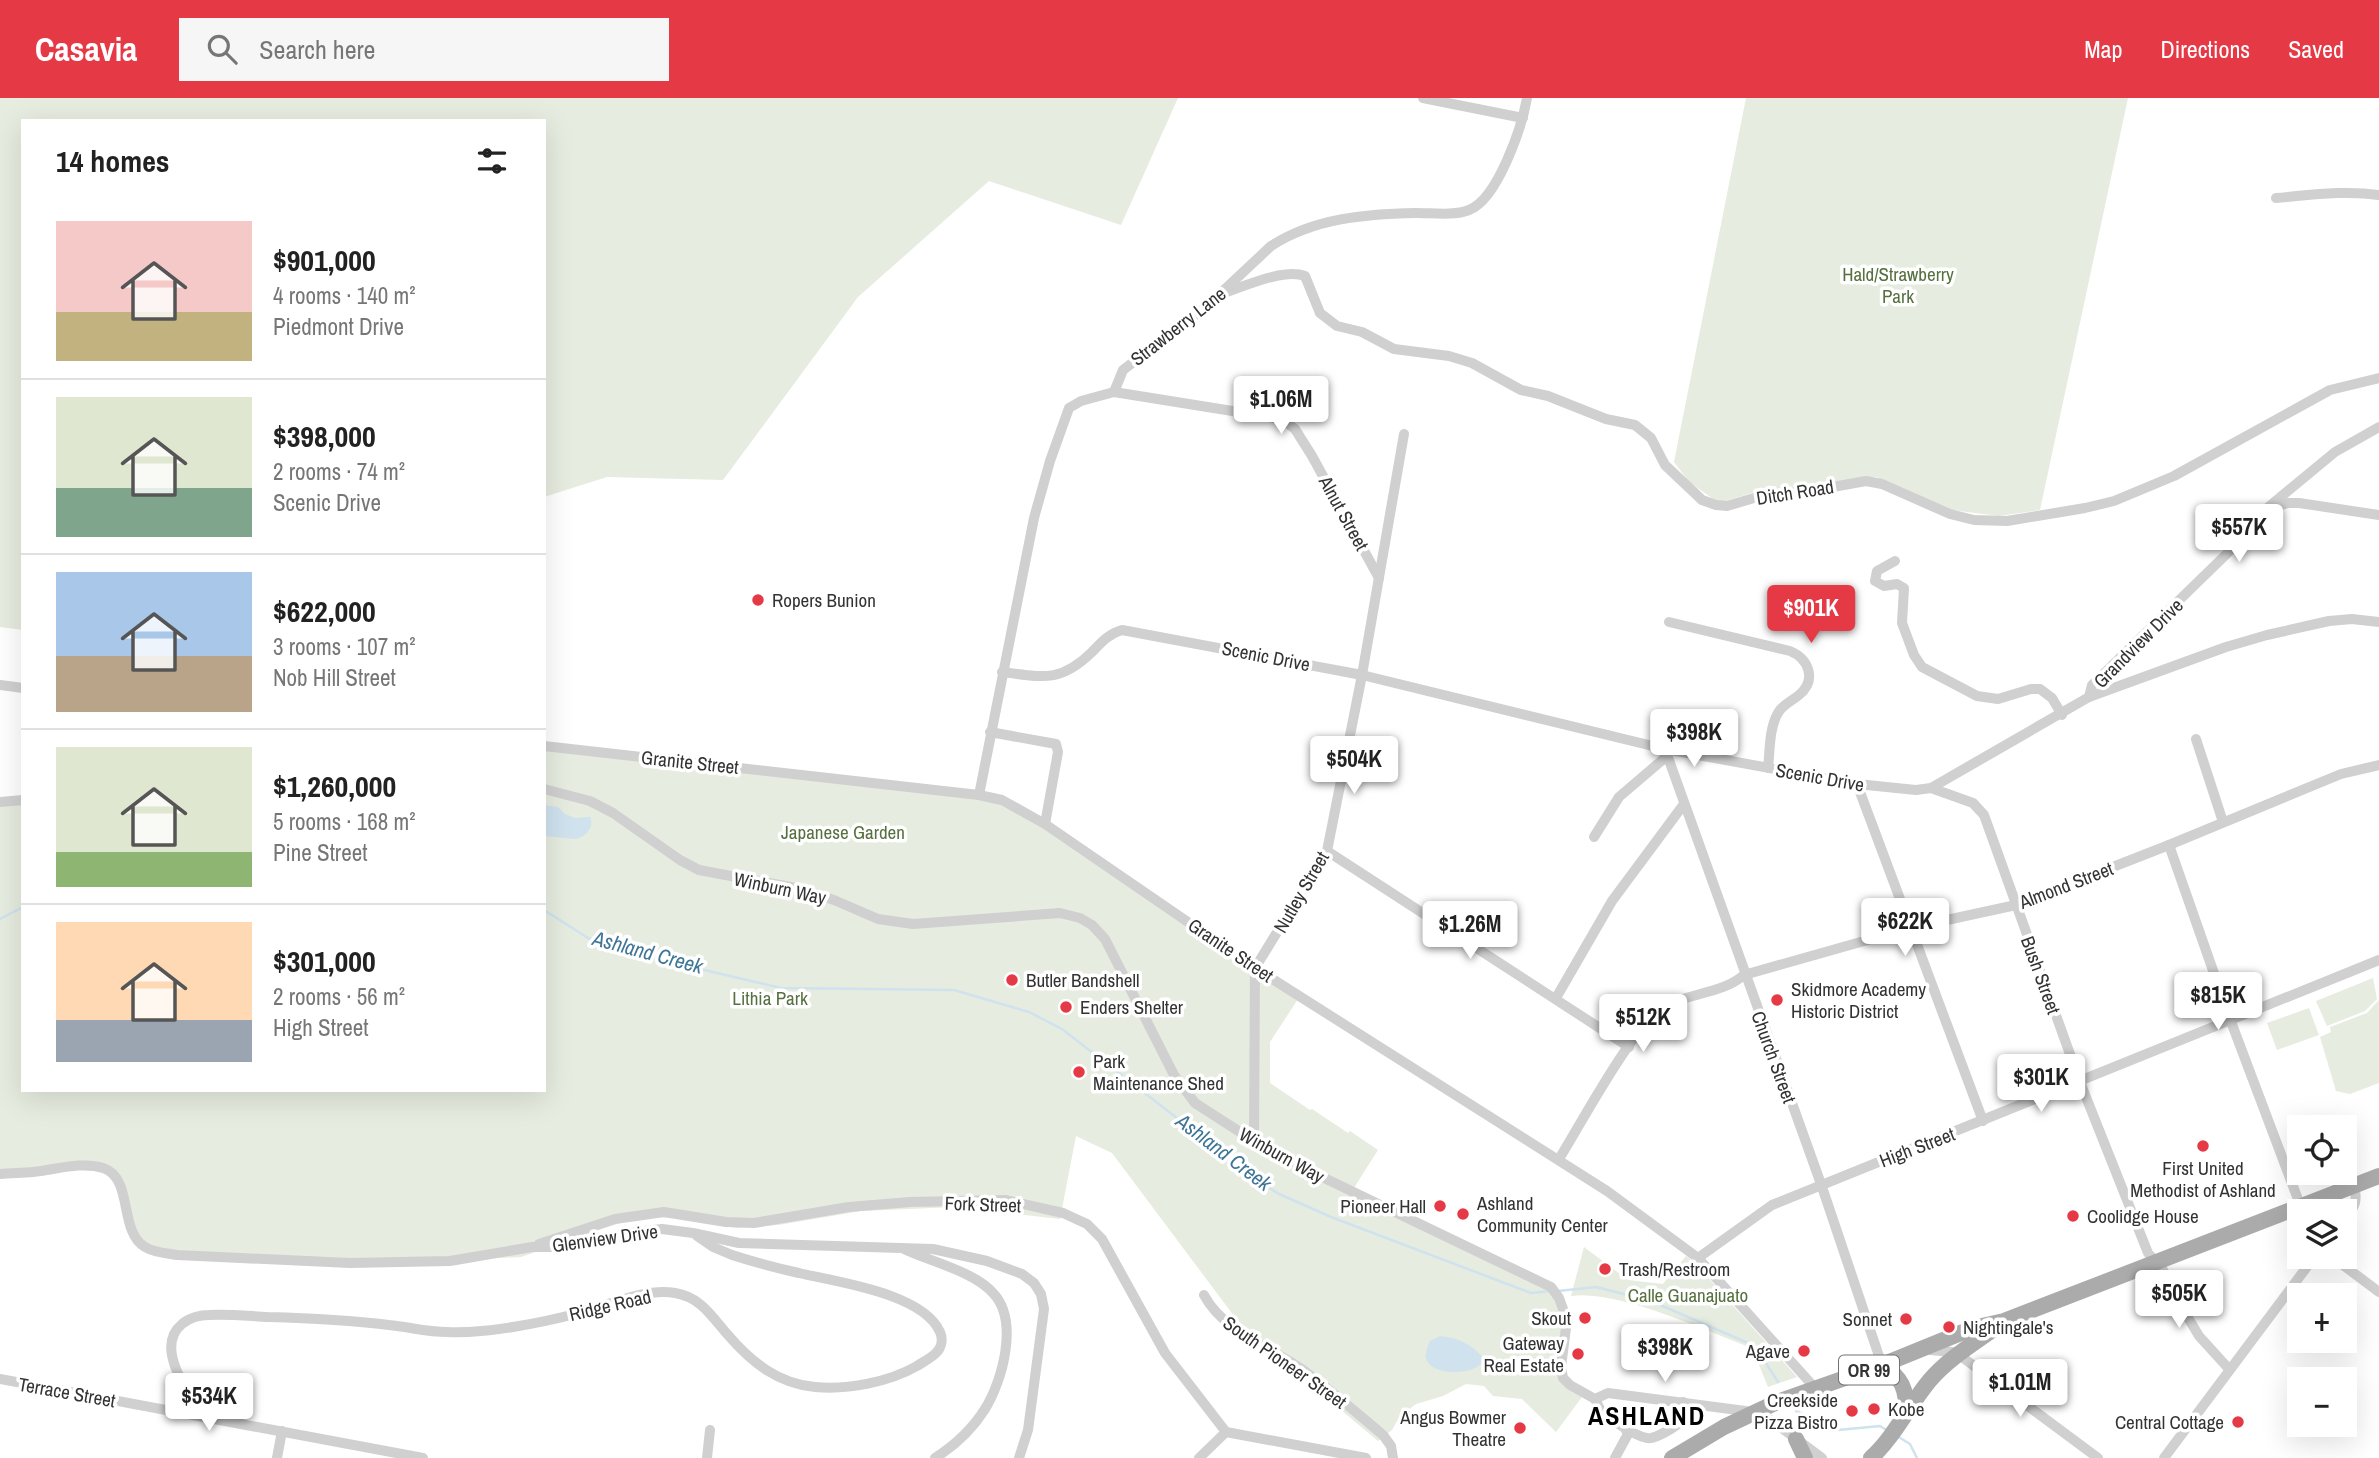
<!DOCTYPE html>
<meta charset="utf-8">
<style>
:root{--surface:#fff;--page:#f6f6f6;--text:#222;--muted:#767676;--line:#e0e0e0;--accent:#e63946}
body{margin:0;font-family:"Archivo Narrow",sans-serif;background:var(--page);color:var(--text);height:100vh;display:flex;flex-direction:column;font-size:26px;white-space:nowrap}
*{box-sizing:border-box;margin:0}
p{font-size:23px;color:var(--muted)}
.icon{flex:none;width:38px;height:38px;fill:none;stroke:currentColor;stroke-width:2;stroke-linecap:round;stroke-linejoin:round}
.map{position:relative;flex:1;overflow:hidden}
.drawer{position:absolute;left:21px;top:21px;width:525px;height:973px;display:flex;flex-direction:column;background:var(--surface);border-radius:0px;box-shadow:0 7px 28px #0002}
.drawer>*{flex:none}
.buttons{position:absolute;left:2287px;top:1017px;display:grid;gap:14px}
.buttons a{display:grid;place-items:center;width:70px;height:70px;border-radius:0px;background:var(--surface);box-shadow:0 7px 28px #0002;font-size:35px}
.price{position:absolute;translate:-50% -60px;padding:0 16px;border-radius:7px;background:#fff;color:#222;font-size:23px;line-height:46px;filter:drop-shadow(0 2px 4px #0008)}
.price::after{content:'';position:absolute;left:50%;top:42px;width:21px;height:16px;margin-left:-10px;background:inherit;clip-path:polygon(0 0,100% 0,50% 100%)}
.price.on{background:var(--accent);color:#fff}
ul{padding:0;list-style:none}
li{display:flex;align-items:center;gap:21px;height:175px;padding:0 35px}
li+li{border-top:2px solid var(--line)}
li span{display:grid;place-items:center;flex:none;width:196px;height:140px;border-radius:0px;color:#555}
li>.icon{margin-inline-start:auto}
span .icon{width:84px;height:84px;fill:#fffc;stroke-width:1}
li b{font-size:30px}
h2{display:flex;justify-content:space-between;align-items:center;height:84px;padding:0 35px;font-size:30px}
header{display:flex;align-items:center;gap:42px;box-sizing:border-box;height:98px;padding:0 35px;background:var(--accent);color:#fff}
header strong{font-size:33px}
nav{display:flex;gap:38px;margin-inline-start:auto;font-size:24px}
.search{width:490px;height:63px;background:var(--page);display:flex;align-items:center;gap:18px;box-sizing:border-box;padding:0 24px;border-radius:0px;color:var(--muted);font-size:26px}
.map>svg:first-child{display:block}
.green{fill:#e6ecdf}
.water{fill:#cfe2ee}
.lines{fill:none;stroke-linecap:round;stroke-linejoin:round}
.stream{stroke:#cfe2ee;stroke-width:2.5}
.street{stroke:#d0d0d0;stroke-width:10}
.primary{stroke:#ababab;stroke-width:16}
.poi-dot{fill:#e63946;stroke:#fff;stroke-width:2.5}
.labels{text-anchor:middle;dominant-baseline:central;stroke-width:7;stroke-linejoin:round;paint-order:stroke}
.shield{fill:#fff;stroke:#707070;stroke-width:2}
.shield-label{font-size:18px;font-weight:bold;fill:#333}
.park-label{font-size:19px;fill:#56703f;stroke:#fff}
.street-label{font-size:19px;fill:#333;stroke:#fff}
.poi-label{font-size:19px;fill:#333;stroke:#fff;text-anchor:start}
.water-label{font-size:21px;font-style:italic;fill:#3f7597;stroke:#fff}
.district-label{font-size:26px;font-weight:bold;letter-spacing:2px;fill:#000;stroke:#fff}
</style>
<header>
<strong>Casavia</strong>
<div class="search"><svg class="icon" aria-label="search" viewBox="0 0 24 24"><circle cx="10" cy="10" r="6"/><path d="M15 15l6 6"/></svg>Search here</div>
<nav><a>Map</a><a>Directions</a><a>Saved</a></nav>
</header>
<div class="map">
<svg width="2379" height="1360" viewBox="0 0 2379 1360">
<rect width="100%" height="100%" fill="#fff"/>
<!-- green -->
<g class="green">
<path d="M0 0H1178L1121 127 989 83 858 199 723 382 607 379 544 399V23H23V532L0 529Z"/>
<path d="M1746 0H2128L2040 412 1999 418 1952 412 1876 379 1804 389 1765 391 1719 405 1689 384 1674 364Z"/>
<path d="M544 648 1002 702 1300 898 1270 944V985L1310 1012 1312 1011 1348 1035 1350 1033 1378 1052 1352 1093 1551 1189 1565 1214 1561 1269 1582 1299 1556 1334 1522 1301 1493 1298 1484 1288 1466 1286 1443 1298 1416 1306 1400 1318 1392 1332 1378 1343 1243 1230 1112 1055 1076 1038 1060 1121 956 1109 861 1113 778 1127 737 1130 680 1120 654 1119 631 1121 521 1159 423 1164 160 1155 135 1139 124 1099 103 1070 0 1076V704L23 702V992H544Z"/>
<path d="M2373 880 2377 901 2365 913 2327 928 2316 903Z"/>
<path d="M2379 902V985L2350 996 2336 993 2320 939 2331 934 2330 929 2367 915Z"/>
<path d="M2309 910 2319 937 2277 952 2267 925Z"/>
<path d="M1584 1149 1628 1182 1663 1186 1686 1158 1694 1164 1797 1279 1768 1289 1755 1257 1744 1247C1699 1230 1617 1192 1571 1198Z"/>
</g>
<!-- water -->
<g class="water">
<path d="M544 707 558 709 565 716 575 720 590 719C595 728 586 739 576 741L544 738Z"/>
<path d="M1440 1238C1459 1240 1472 1246 1484 1261 1479 1278 1430 1279 1426 1260 1425 1255 1428 1248 1430 1243Z"/>
</g>
<g class="lines">
<!-- stream -->
<g class="stream">
<path d="M544 812 588 840 696 870 781 890 954 892 1029 914 1062 931 1257 1082 1279 1096 1331 1119 1531 1195 1551 1193"/>
<path d="M0 821 23 809"/>
<path d="M1558 1193 1596 1189 1651 1203 1755 1248 1778 1284"/>
<path d="M1796 1313 1838 1332 1880 1328 1888 1333"/>
<path d="M1897 1338 1910 1346 1917 1360"/>
</g>
<!-- street -->
<g class="street">
<path d="M1423 0 1523 20"/>
<path d="M2276 100C2311 97 2345 92 2379 97"/>
<path d="M1221 196C1243 189 1283 170 1305 178L1320 215 1337 228 1362 234 1394 251 1449 258 1472 265 1521 292 1548 298 1606 321 1635 327 1651 340 1665 367 1702 402 1716 407 1727 408 1771 395 1805 394 1866 383 1882 386 1950 416 1974 422 2007 423 2085 410 2114 403 2174 378 2330 292 2379 280"/>
<path d="M1114 294 1123 272 1207 208 1271 148C1314 120 1366 116 1416 115 1432 115 1454 118 1469 112 1498 101 1522 28 1527 0"/>
<path d="M2270 410 2288 405H2299L2379 417"/>
<path d="M1895 463 1877 473 1875 483 1884 488 1897 486 1904 490 1902 525 1914 557 1922 569 1977 598 1998 601 2031 591H2040L2052 600 2062 617"/>
<path d="M1669 524 1790 553C1809 561 1817 582 1799 597 1792 603 1783 606 1778 615 1769 630 1770 653 1768 670"/>
<path d="M1002 574C1042 579 1060 585 1091 555 1101 545 1108 536 1122 532L1362 577 1665 651 1857 686 1916 692 1931 690 2089 599 2226 549 2267 537 2329 523 2352 521 2379 524"/>
<path d="M0 587 23 590"/>
<path d="M2089 599 2092 587 2243 440 2266 411 2335 354 2379 329"/>
<path d="M990 634 1056 646 1058 654 1045 726"/>
<path d="M2196 641 2223 724"/>
<path d="M544 648 979 697 1002 702 1045 726 1255 870 1607 1093 1698 1160 1815 1290"/>
<path d="M1665 651 1821 1086 1882 1267"/>
<path d="M1857 686 1983 1023"/>
<path d="M1931 690 1973 705 1984 717 2080 984 2148 1155 2163 1172 2172 1193 2199 1238 2229 1271"/>
<path d="M544 691 590 703 613 715 680 762 699 772 796 790 834 802 878 821 913 826 1060 815 1080 820 1092 827 1105 841 1174 977 1195 1005 1254 1043 1318 1077 1551 1189 1559 1200 1567 1222 1561 1269 1563 1280 1570 1287 1595 1301 1602 1315 1625 1330 1628 1336 1615 1360"/>
<path d="M979 697 1034 420 1050 363 1069 310 1081 303 1114 294 1282 321 1295 331 1312 358 1379 480"/>
<path d="M0 704 23 702"/>
<path d="M1594 739 1619 699 1667 658"/>
<path d="M2169 747 2230 921 2302 1112"/>
<path d="M1327 753 1629 949"/>
<path d="M1556 900 1612 803 1684 706"/>
<path d="M1254 1043 1255 870 1327 753 1362 577 1404 336"/>
<path d="M1559 1061C1579 1029 1635 925 1663 909 1688 895 1722 896 1744 877L1910 830 2016 807 2169 747 2341 676 2379 667"/>
<path d="M0 1076C11 1075 22 1075 33 1074 55 1072 81 1063 103 1070 134 1080 118 1133 145 1149 155 1155 166 1155 177 1157L350 1165 450 1163 532 1149H565L636 1134 662 1131 693 1135 739 1145 933 1151 987 1163 1022 1176 1034 1185 1041 1196 1044 1211 1028 1332 1019 1360"/>
<path d="M2345 1121C2355 1109 2358 1103 2354 1088"/>
<path d="M539 1146 615 1121 664 1114 726 1124 754 1125 849 1109 910 1104 1005 1102 1063 1115 1087 1126 1102 1141 1165 1255 1226 1334 1366 1360"/>
<path d="M902 1150C928 1163 974 1173 993 1195 1019 1222 1003 1282 985 1311 973 1330 954 1348 935 1360"/>
<path d="M2331 1158 2379 1194"/>
<path d="M1698 1160 1772 1107 2379 862"/>
<path d="M1204 1197C1224 1235 1274 1250 1307 1275 1333 1294 1358 1316 1383 1337L1391 1348 1393 1360"/>
<path d="M1930 1252 1952 1254 1962 1259 2098 1360"/>
<path d="M0 1281 423 1360"/>
<path d="M1595 1301 1608 1295 1753 1314 1771 1322 1822 1360"/>
<path d="M205 1319C190 1297 153 1250 182 1226 189 1220 200 1217 209 1217 229 1216 248 1218 268 1219 308 1220 349 1222 389 1227 409 1229 428 1234 447 1234 485 1236 541 1225 579 1215 608 1207 645 1190 675 1195 701 1199 712 1219 728 1237 752 1265 779 1286 815 1289 848 1292 889 1284 917 1268 923 1264 931 1260 936 1255 942 1249 943 1241 940 1234 923 1195 836 1184 799 1175 776 1170 754 1164 732 1157L713 1149 697 1138"/>
<path d="M1626 1331C1632 1334 1640 1339 1647 1340 1655 1342 1688 1323 1688 1314 1688 1309 1686 1307 1683 1304"/>
<path d="M277 1360 282 1333"/>
<path d="M707 1360 710 1332"/>
<path d="M1199 1360 1226 1334"/>
<path d="M2164 1360 2315 1158"/>
</g>
<!-- primary -->
<g class="primary">
<path d="M1882 1267C1902 1279 1907 1292 1906 1314"/>
<path d="M1796 1341 1805 1360"/>
<path d="M1672 1360 1724 1329 1777 1304 1882 1267 1973 1230 2004 1223 2379 1078"/>
<path d="M1871 1360C1895 1338 1909 1307 1930 1282 1950 1259 1975 1245 1999 1227"/>
</g>
</g>
<!-- markers -->
<g class="poi-dot">
<circle cx="758" cy="502" r="7"/>
<circle cx="1012" cy="882" r="7"/>
<circle cx="1777" cy="902" r="7"/>
<circle cx="1066" cy="909" r="7"/>
<circle cx="1079" cy="974" r="7"/>
<circle cx="2203" cy="1048" r="7"/>
<circle cx="1440" cy="1108" r="7"/>
<circle cx="1463" cy="1116" r="7"/>
<circle cx="2073" cy="1118" r="7"/>
<circle cx="1605" cy="1171" r="7"/>
<circle cx="1585" cy="1220" r="7"/>
<circle cx="1906" cy="1221" r="7"/>
<circle cx="1949" cy="1229" r="7"/>
<circle cx="1804" cy="1253" r="7"/>
<circle cx="1578" cy="1256" r="7"/>
<circle cx="1874" cy="1311" r="7"/>
<circle cx="1852" cy="1313" r="7"/>
<circle cx="2238" cy="1324" r="7"/>
<circle cx="1520" cy="1330" r="7"/>
</g>
<g class="labels">
<!-- shield labels -->
<rect class="shield" x="1839" y="1257.5" width="60" height="29" rx="5"/>
<g class="shield-label">
<text x="1869" y="1272">OR 99</text>
</g>
<!-- park labels -->
<g class="park-label">
<text x="1898" y="176">Hald/Strawberry<tspan x="1898" dy="22">Park</tspan></text>
<text x="843" y="734">Japanese Garden</text>
<text x="770" y="900">Lithia Park</text>
<text x="1688" y="1197">Calle Guanajuato</text>
</g>
<!-- street labels -->
<g class="street-label">
<text transform="translate(1178 228) rotate(-38)">Strawberry Lane</text>
<text transform="translate(1795 394) rotate(-9)">Ditch Road</text>
<text transform="translate(1344 415) rotate(61)">Alnut Street</text>
<text transform="translate(2138 545) rotate(-45)">Grandview Drive</text>
<text transform="translate(1266 558) rotate(11)">Scenic Drive</text>
<text transform="translate(690 664) rotate(6)">Granite Street</text>
<text transform="translate(1820 679) rotate(10)">Scenic Drive</text>
<text transform="translate(2066 787) rotate(-21)">Almond Street</text>
<text transform="translate(780 790) rotate(12)">Winburn Way</text>
<text transform="translate(1301 794) rotate(-60)">Nutley Street</text>
<text transform="translate(1231 852) rotate(34)">Granite Street</text>
<text transform="translate(2041 877) rotate(70)">Bush Street</text>
<text transform="translate(1774 959) rotate(70)">Church Street</text>
<text transform="translate(1917 1049) rotate(-21)">High Street</text>
<text transform="translate(1282 1057) rotate(29)">Winburn Way</text>
<text transform="translate(983 1106) rotate(2)">Fork Street</text>
<text transform="translate(605 1140) rotate(-8)">Glenview Drive</text>
<text transform="translate(610 1207) rotate(-13)">Ridge Road</text>
<text transform="translate(1285 1264) rotate(35)">South Pioneer Street</text>
<text transform="translate(67 1294) rotate(10)">Terrace Street</text>
</g>
<!-- poi labels -->
<g class="poi-label">
<text x="772" y="502">Ropers Bunion</text>
<text x="1026" y="882">Butler Bandshell</text>
<text x="1791" y="891">Skidmore Academy<tspan x="1791" dy="22">Historic District</tspan></text>
<text x="1080" y="909">Enders Shelter</text>
<text x="1093" y="963">Park<tspan x="1093" dy="22">Maintenance Shed</tspan></text>
<text x="2203" y="1070" text-anchor="middle">First United<tspan x="2203" dy="22">Methodist of Ashland</tspan></text>
<text x="1477" y="1105">Ashland<tspan x="1477" dy="22">Community Center</tspan></text>
<text x="1426" y="1108" text-anchor="end">Pioneer Hall</text>
<text x="2087" y="1118">Coolidge House</text>
<text x="1619" y="1171">Trash/Restroom</text>
<text x="1571" y="1220" text-anchor="end">Skout</text>
<text x="1892" y="1221" text-anchor="end">Sonnet</text>
<text x="1963" y="1229">Nightingale's</text>
<text x="1564" y="1245" text-anchor="end">Gateway<tspan x="1564" dy="22">Real Estate</tspan></text>
<text x="1790" y="1253" text-anchor="end">Agave</text>
<text x="1838" y="1302" text-anchor="end">Creekside<tspan x="1838" dy="22">Pizza Bistro</tspan></text>
<text x="1888" y="1311">Kobe</text>
<text x="1506" y="1319" text-anchor="end">Angus Bowmer<tspan x="1506" dy="22">Theatre</tspan></text>
<text x="2224" y="1324" text-anchor="end">Central Cottage</text>
</g>
<!-- water labels -->
<g class="water-label">
<text transform="translate(648 854) rotate(15)">Ashland Creek</text>
<text transform="translate(1224 1054) rotate(37)">Ashland Creek</text>
</g>
<!-- district labels -->
<g class="district-label">
<text x="1647" y="1317">ASHLAND</text>
</g>
</g>
</svg>
<div class="buttons">
<a><svg class="icon" aria-label="locate" viewBox="0 0 24 24"><circle cx="12" cy="12" r="6"/><path d="M12 2v4M12 18v4M2 12h4M18 12h4"/></svg></a>
<a><svg class="icon" aria-label="layers" viewBox="0 0 24 24"><path d="M12 4l9 5-9 5-9-5zM3 14l9 5 9-5"/></svg></a>
<a>+</a>
<a>−</a>
</div>
<b class="price" style="left:1281px;top:338px">$1.06M</b>
<b class="price" style="left:2239px;top:466px">$557K</b>
<b class="price on" style="left:1811px;top:547px">$901K</b>
<b class="price" style="left:1694px;top:671px">$398K</b>
<b class="price" style="left:1354px;top:698px">$504K</b>
<b class="price" style="left:1905px;top:860px">$622K</b>
<b class="price" style="left:1470px;top:863px">$1.26M</b>
<b class="price" style="left:2218px;top:934px">$815K</b>
<b class="price" style="left:1643px;top:956px">$512K</b>
<b class="price" style="left:2041px;top:1016px">$301K</b>
<b class="price" style="left:2179px;top:1232px">$505K</b>
<b class="price" style="left:1665px;top:1286px">$398K</b>
<b class="price" style="left:2020px;top:1321px">$1.01M</b>
<b class="price" style="left:209px;top:1335px">$534K</b>
<section class="drawer">
<h2>14 homes<svg class="icon" aria-label="filters" viewBox="0 0 24 24"><path d="M4 7h16M4 17h16"/><circle cx="9" cy="7" r="2"/><circle cx="15" cy="17" r="2"/></svg></h2>
<ul>
<li><span style="background:linear-gradient(#f6c9c9 65%,#c2b280 0)"><svg class="icon" aria-label="home" viewBox="0 0 24 24"><path d="M3 11l9-7 9 7M6 9v11h12V9"/></svg></span><div><b>$901,000</b><p>4 rooms · 140 m²</p><p>Piedmont Drive</p></div></li>
<li><span style="background:linear-gradient(#dfe7d0 65%,#7fa58c 0)"><svg class="icon" aria-label="home" viewBox="0 0 24 24"><path d="M3 11l9-7 9 7M6 9v11h12V9"/></svg></span><div><b>$398,000</b><p>2 rooms · 74 m²</p><p>Scenic Drive</p></div></li>
<li><span style="background:linear-gradient(#a9c7e8 60%,#b9a48a 0)"><svg class="icon" aria-label="home" viewBox="0 0 24 24"><path d="M3 11l9-7 9 7M6 9v11h12V9"/></svg></span><div><b>$622,000</b><p>3 rooms · 107 m²</p><p>Nob Hill Street</p></div></li>
<li><span style="background:linear-gradient(#dfe7d0 75%,#8fb573 0)"><svg class="icon" aria-label="home" viewBox="0 0 24 24"><path d="M3 11l9-7 9 7M6 9v11h12V9"/></svg></span><div><b>$1,260,000</b><p>5 rooms · 168 m²</p><p>Pine Street</p></div></li>
<li><span style="background:linear-gradient(#ffd9b3 70%,#9aa5b1 0)"><svg class="icon" aria-label="home" viewBox="0 0 24 24"><path d="M3 11l9-7 9 7M6 9v11h12V9"/></svg></span><div><b>$301,000</b><p>2 rooms · 56 m²</p><p>High Street</p></div></li>
</ul>
</section>
</div>
